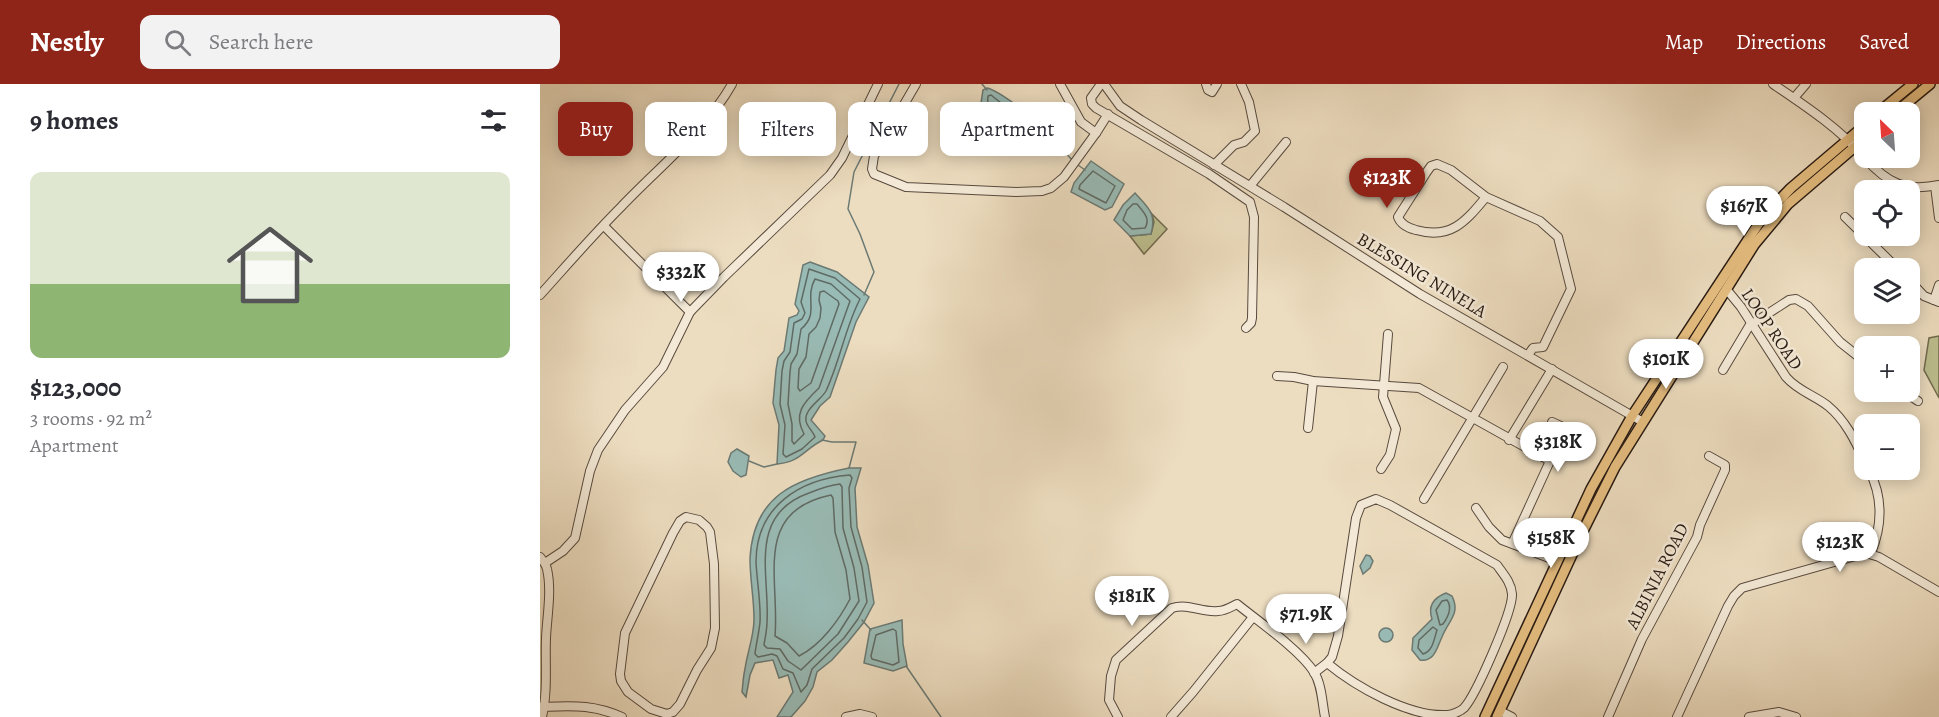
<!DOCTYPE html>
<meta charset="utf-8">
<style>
:root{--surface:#fff;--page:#f2f2f3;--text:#2b2b33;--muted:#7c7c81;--accent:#8f2418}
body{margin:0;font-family:Alegreya,serif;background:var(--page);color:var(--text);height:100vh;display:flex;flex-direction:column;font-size:22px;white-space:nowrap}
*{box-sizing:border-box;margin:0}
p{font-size:20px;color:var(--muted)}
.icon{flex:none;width:33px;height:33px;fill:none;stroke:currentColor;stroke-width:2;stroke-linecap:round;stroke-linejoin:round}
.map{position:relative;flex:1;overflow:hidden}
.side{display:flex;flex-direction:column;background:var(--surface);width:540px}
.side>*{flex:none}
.guide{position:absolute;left:18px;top:18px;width:570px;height:54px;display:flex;gap:12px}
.needle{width:39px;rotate:335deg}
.controls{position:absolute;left:1314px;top:18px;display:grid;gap:12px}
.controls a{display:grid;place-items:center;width:66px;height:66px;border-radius:12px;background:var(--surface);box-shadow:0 3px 15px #0003;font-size:30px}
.price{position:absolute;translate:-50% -51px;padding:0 14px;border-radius:21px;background:#fff;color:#222;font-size:20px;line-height:39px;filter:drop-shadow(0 2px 3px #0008)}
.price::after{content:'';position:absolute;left:50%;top:36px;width:18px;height:14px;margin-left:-9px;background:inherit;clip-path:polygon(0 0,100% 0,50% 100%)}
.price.selected{background:var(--accent);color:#fff}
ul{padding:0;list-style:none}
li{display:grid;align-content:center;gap:12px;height:318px;padding:0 30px}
li span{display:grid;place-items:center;height:186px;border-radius:12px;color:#555}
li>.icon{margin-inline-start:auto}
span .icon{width:108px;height:108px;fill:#fffc;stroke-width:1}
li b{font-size:26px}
h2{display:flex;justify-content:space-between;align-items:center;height:72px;padding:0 30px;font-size:26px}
.chip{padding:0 21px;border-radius:12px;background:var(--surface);box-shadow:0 3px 15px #0003;font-size:21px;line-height:54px}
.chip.selected{background:var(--accent);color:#fff}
header{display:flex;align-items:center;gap:36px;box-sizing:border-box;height:84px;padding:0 30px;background:var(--accent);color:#fff}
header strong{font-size:28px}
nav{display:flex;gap:33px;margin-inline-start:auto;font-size:21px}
.search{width:420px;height:54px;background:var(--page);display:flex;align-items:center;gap:15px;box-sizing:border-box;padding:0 21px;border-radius:12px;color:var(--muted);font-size:22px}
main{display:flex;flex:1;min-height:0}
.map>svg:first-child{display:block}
.green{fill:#bdbf8f;stroke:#726c50;stroke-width:1.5}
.water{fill:#99bbb5;stroke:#6b7a74;stroke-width:1.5}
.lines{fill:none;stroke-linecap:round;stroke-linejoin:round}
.shore{stroke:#606a64;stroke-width:1.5}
.stream{stroke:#6b7a74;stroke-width:1.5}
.minor-casing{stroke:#584a3e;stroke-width:10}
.major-casing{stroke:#271912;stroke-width:12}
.minor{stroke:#f3e9d6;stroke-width:8}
.major{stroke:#e6be80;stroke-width:9}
.labels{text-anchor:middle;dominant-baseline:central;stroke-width:5;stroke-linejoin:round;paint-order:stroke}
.street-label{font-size:18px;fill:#271912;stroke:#f3e9d6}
</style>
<header>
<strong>Nestly</strong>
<div class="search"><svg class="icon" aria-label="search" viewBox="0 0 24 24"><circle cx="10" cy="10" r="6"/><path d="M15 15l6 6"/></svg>Search here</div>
<nav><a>Map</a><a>Directions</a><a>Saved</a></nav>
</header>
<main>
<section class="side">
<h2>9 homes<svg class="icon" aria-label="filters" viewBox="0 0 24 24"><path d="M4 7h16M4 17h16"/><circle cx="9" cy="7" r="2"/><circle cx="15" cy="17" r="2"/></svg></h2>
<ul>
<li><span style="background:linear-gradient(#dfe7d0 60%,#8fb573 0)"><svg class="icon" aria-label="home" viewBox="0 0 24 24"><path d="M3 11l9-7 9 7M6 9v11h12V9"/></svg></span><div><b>$123,000</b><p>3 rooms · 92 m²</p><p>Apartment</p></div></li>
</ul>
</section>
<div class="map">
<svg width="1399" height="633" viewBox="0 0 1399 633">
<rect width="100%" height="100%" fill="#edddc0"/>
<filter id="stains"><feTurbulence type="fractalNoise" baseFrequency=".00333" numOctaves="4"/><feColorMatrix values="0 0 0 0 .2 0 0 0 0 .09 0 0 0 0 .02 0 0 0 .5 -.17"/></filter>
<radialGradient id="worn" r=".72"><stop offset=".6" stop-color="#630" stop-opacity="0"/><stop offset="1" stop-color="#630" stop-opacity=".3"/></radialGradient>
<!-- green -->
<g class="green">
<path d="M612 130 627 145 604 170 590 152 611 150 614 138Z"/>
<path d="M1399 252V314L1384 286 1389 254Z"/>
</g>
<!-- water -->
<g class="water">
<path d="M447 4C458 6 498 36 505 46L494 50 455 40 447 34 443 28 441 19 443 6Z"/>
<path d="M551 77 584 100 572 123 565 126 531 108 534 99Z"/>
<path d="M595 109C608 124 617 129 611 150L590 152 574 136 583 121Z"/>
<path d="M270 178 297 188 329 213 316 238 290 313 280 322 271 336 285 352 283 356C264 365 261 378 237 380L239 341 233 319 236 286 238 274 244 267 249 234 257 231 259 227 255 220 263 181Z"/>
<path d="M197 365 209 372 206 391 201 393 193 387 188 378 191 369Z"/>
<path d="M309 384H321L315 404 317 443 328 481 334 519 324 538 308 558 292 576 277 588 273 603 265 617 251 633H237L253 608 248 591 239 594 233 576 215 579 210 591 206 613 202 608C203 601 203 593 205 585 207 569 214 553 214 535 214 515 210 495 210 475 213 412 254 395 309 384Z"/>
<path d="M826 471 830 472 833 477 830 484 823 490 820 482Z"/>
<path d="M906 509 912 512C921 530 908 537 902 553 897 563 895 578 880 576L872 566 873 554 892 535C888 523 893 514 906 509Z"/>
<path d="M362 536 363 560 367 582 353 587 324 579 330 545Z"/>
<circle cx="846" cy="551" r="7"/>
</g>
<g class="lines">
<!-- shore -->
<g class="shore">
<path d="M451 11 481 35 482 39C465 40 445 32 448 12Z"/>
<path d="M553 87 575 102 566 119 539 105 540 101Z"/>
<path d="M593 120H597C603 128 611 134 605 144L592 145 583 136 587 126Z"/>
<path d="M269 185 295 194 320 215C305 244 300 277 286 307 281 316 264 325 266 337 267 343 273 347 275 353L262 365 246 373 243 370 245 341 240 320 242 287 244 277 250 268 254 239 262 235 265 229 261 218Z"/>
<path d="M275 195 291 200 310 217 279 304C263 319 253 330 264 350L254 360 252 357V340L248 320 250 288 251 280 257 270 261 245C280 230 264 214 275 195Z"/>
<path d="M284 207 298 217 299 220 271 299 260 307 258 304 259 285 266 273 269 250 276 243 280 234 281 224 279 216 280 208Z"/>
<path d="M310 391 312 394 309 404 311 443 322 483 327 518 318 535 304 554 272 585 267 601 261 608 253 589 243 585 237 572 232 570 218 573 215 570C216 560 219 549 220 538 221 519 217 498 216 478 216 423 259 395 310 391Z"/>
<path d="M300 400 302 403 303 444 314 484 319 517 298 550 261 586 248 577 240 565 227 564 224 561C225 554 227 546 227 538 230 491 207 431 269 409 279 405 289 401 300 400Z"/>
<path d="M291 411 293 414 295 448 306 486 310 515C299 536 281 561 259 572L247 559 235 552C240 495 212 427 291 411Z"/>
<path d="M907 516C913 524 908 533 903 540L900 541 896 526 902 517Z"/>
<path d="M893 543 897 546C894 555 893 567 883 570L878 564 879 556Z"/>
<path d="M353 545 356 547 359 578 353 581 332 575 331 572 336 551Z"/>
</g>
<!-- stream -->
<g class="stream">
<path d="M442 0 447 6"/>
<path d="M505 46 532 76"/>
<path d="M538 81 545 86"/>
<path d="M324 211 334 188 320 150 308 125 314 88 359 0"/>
<path d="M282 356 292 358H316L309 384"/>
<path d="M209 377 224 383 237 380"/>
<path d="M322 536 331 546"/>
<path d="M366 582 401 633"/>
</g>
<defs>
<g id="minor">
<path d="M376 0 334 72 332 85 334 90 366 103 476 108 502 107 511 104 524 93 556 49 541 38 520 0"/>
<path d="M561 0 551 14 552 20 556 24 669 90 710 118 714 133 712 234 711 239 706 244"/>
<path d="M564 0 580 22 601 36 744 123 880 210 1103 338"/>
<path d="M666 0 668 6 672 8 677 0"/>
<path d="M1233 0C1264 21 1299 44 1324 73"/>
<path d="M1254 14 1266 0"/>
<path d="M556 49 568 30"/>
<path d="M1325 74C1347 99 1365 108 1399 101"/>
<path d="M674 81 694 61 704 58 715 47 709 18 701 0"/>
<path d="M710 102 746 58"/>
<path d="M1395 102 1399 134"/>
<path d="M946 113C926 137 911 156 876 146 868 144 861 141 858 133L886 89 891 82 897 80 911 86 946 113 1000 137 1018 153 1031 205 1003 263 993 264 988 271"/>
<path d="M1305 133 1357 184"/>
<path d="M64 142 150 228"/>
<path d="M1370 197 1384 212 1399 218"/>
<path d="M1187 206 1201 223 1246 293C1258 307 1274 311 1288 322 1305 336 1315 356 1324 376"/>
<path d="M0 211C27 181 53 151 81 123 117 85 167 45 192 0"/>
<path d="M1394 216 1399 201"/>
<path d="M1212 240 1249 216 1256 215 1268 222 1300 258 1324 277"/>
<path d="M1183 286 1211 239"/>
<path d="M737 292 754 293 773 297 879 304 1010 377"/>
<path d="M1364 308 1378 317"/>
<path d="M768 344 773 297"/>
<path d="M969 356 1012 285"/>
<path d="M841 385 850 371 856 345 843 313 848 250"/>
<path d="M1329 386C1343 413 1342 442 1331 469"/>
<path d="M884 415 963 283"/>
<path d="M936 424 949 443 962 456 1017 477"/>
<path d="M146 433 159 436 167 443 170 448 174 480 175 544 171 564 157 586 140 620 133 628 127 630 111 625 88 608 81 597 80 590 85 549 133 449 140 437Z"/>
<path d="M973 458 1010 377 1028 355C1029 344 1021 342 1012 338"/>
<path d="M0 473C3 477 6 480 7 485 12 507 7 532 6 554 5 581 8 607 2 633"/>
<path d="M5 479 23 467 35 454 50 387 58 366 85 326 123 283 150 228 184 193 290 91 302 74 338 0"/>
<path d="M774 589 787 579 792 573 798 552 816 434 821 421 836 415 850 421 957 481C963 490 971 498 972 510 973 527 936 611 924 624 921 627 912 631 907 631 869 633 816 603 787 579"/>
<path d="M0 623C33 622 52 620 82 633"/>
<path d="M960 627 972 633"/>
<path d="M306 633 320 630 332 633"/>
<path d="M578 633 569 616 571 592 576 576 632 524C649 519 662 529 678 527 685 527 691 523 697 520 718 537 760 566 774 588 782 601 782 618 785 633"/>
<path d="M631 633 653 608 713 533"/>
<path d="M1068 633 1102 555 1157 453 1160 441 1185 386V381L1169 372"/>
<path d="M1137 633 1188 522 1194 512 1202 504 1326 469 1339 473 1399 508"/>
<path d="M1209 633 1239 628 1256 633"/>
</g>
<g id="major">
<path d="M1339 28 1373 0"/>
<path d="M1356 28 1390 0"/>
<path d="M945 633 1051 405 1092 332 1223 133 1251 104 1324 42"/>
<path d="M957 633 1042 449 1075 383 1214 161 1248 120 1324 55"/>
</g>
</defs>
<!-- minor casing -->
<use href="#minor" class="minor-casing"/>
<!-- major casing -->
<use href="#major" class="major-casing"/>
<!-- minor -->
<use href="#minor" class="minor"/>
<!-- major -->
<use href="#major" class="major"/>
</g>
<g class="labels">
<!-- street labels -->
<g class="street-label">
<text transform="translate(882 191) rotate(31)">BLESSING NINELA</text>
<text transform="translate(1232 245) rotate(56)">LOOP ROAD</text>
<text transform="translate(1117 492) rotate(-63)">ALBINIA ROAD</text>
</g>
</g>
<rect width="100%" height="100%" filter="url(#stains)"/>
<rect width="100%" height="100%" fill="url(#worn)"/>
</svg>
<div class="controls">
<a><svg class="needle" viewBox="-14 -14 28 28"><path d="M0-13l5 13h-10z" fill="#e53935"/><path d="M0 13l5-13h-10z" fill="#7c7c81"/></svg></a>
<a><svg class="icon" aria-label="locate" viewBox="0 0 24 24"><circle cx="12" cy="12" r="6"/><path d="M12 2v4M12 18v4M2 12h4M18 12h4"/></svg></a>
<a><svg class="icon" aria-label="layers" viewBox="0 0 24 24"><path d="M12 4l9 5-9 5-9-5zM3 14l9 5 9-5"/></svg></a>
<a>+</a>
<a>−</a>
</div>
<b class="price selected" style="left:847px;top:125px">$123K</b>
<b class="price" style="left:1204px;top:153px">$167K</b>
<b class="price" style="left:141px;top:219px">$332K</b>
<b class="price" style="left:1126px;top:306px">$101K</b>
<b class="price" style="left:1018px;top:389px">$318K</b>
<b class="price" style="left:1011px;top:485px">$158K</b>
<b class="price" style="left:1300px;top:489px">$123K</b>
<b class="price" style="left:592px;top:543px">$181K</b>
<b class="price" style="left:766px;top:561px">$71.9K</b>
<div class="guide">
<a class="chip selected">Buy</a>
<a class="chip">Rent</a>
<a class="chip">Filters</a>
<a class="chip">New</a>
<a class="chip">Apartment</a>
</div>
</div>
</main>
